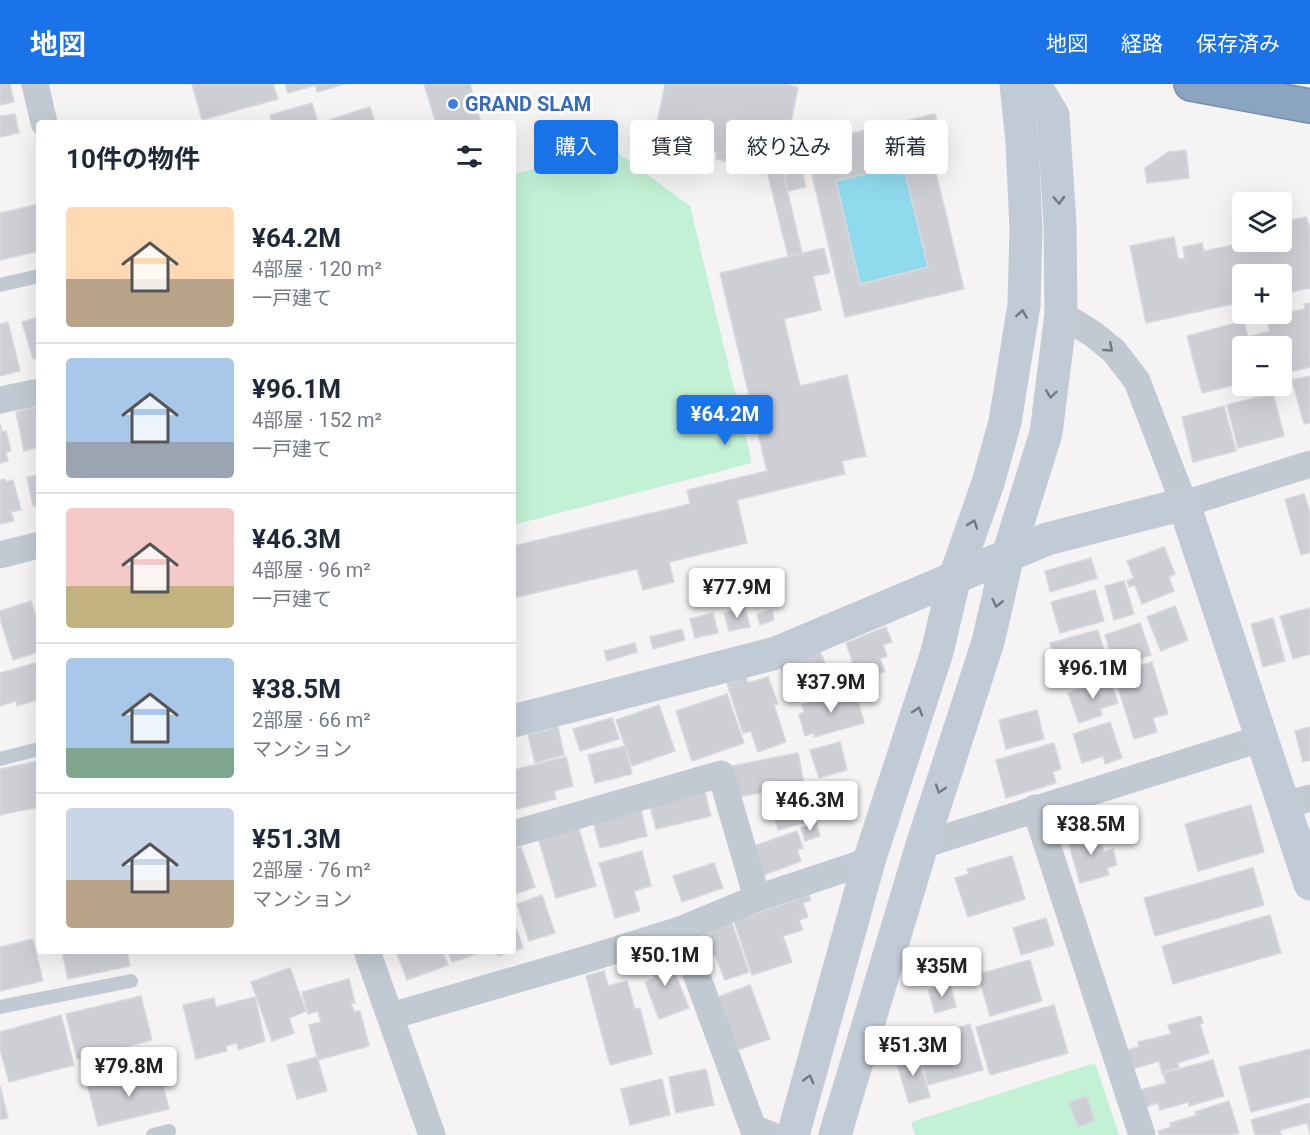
<!DOCTYPE html>
<html lang="ja">
<meta charset="utf-8">
<style>
:root{--surface:#fff;--page:#f6f6f7;--text:#1f2937;--muted:#747a83;--line:#e0e1e3;--accent:#1a73e8}
body{margin:0;font-family:Roboto,"Noto Sans JP",sans-serif;background:var(--page);color:var(--text);height:100vh;display:flex;flex-direction:column;font-size:22px;white-space:nowrap}
*{box-sizing:border-box;margin:0}
p{font-size:20px;color:var(--muted)}
.icon{flex:none;width:33px;height:33px;fill:none;stroke:currentColor;stroke-width:2;stroke-linecap:round;stroke-linejoin:round}
.map{position:relative;flex:1;overflow:hidden}
.drawer{position:absolute;left:36px;top:36px;width:480px;height:834px;display:flex;flex-direction:column;background:var(--surface);border-radius:6px;box-shadow:0 6px 24px #0002}
.drawer>*{flex:none}
.banner{position:absolute;left:534px;top:36px;width:570px;height:54px;display:flex;gap:12px}
.controls{position:absolute;left:1232px;top:108px;display:grid;gap:12px}
.controls a{display:grid;place-items:center;width:60px;height:60px;border-radius:6px;background:var(--surface);box-shadow:0 6px 24px #0002;font-size:30px}
.price{position:absolute;translate:-50% -51px;padding:0 14px;border-radius:6px;background:#fff;color:#222;font-size:20px;line-height:39px;filter:drop-shadow(0 2px 3px #0008)}
.price::after{content:'';position:absolute;left:50%;top:36px;width:18px;height:14px;margin-left:-9px;background:inherit;clip-path:polygon(0 0,100% 0,50% 100%)}
.price.selected{background:var(--accent);color:#fff}
ul{padding:0;list-style:none}
li{display:flex;align-items:center;gap:18px;height:150px;padding:0 30px}
li+li{border-top:2px solid var(--line)}
li span{display:grid;place-items:center;flex:none;width:168px;height:120px;border-radius:6px;color:#555}
li>.icon{margin-inline-start:auto}
span .icon{width:72px;height:72px;fill:#fffc;stroke-width:1}
li b{font-size:26px}
h2{display:flex;justify-content:space-between;align-items:center;height:72px;padding:0 30px;font-size:26px}
.pill{padding:0 21px;border-radius:6px;background:var(--surface);box-shadow:0 6px 24px #0002;font-size:21px;line-height:54px}
.pill.selected{background:var(--accent);color:#fff}
header{display:flex;align-items:center;gap:36px;box-sizing:border-box;height:84px;padding:0 30px;background:var(--accent);color:#fff}
header strong{font-size:28px}
nav{display:flex;gap:33px;margin-inline-start:auto;font-size:21px}
.map>svg:first-child{display:block}
.green{fill:#c3f1d5}
.water{fill:#90daee}
.building{fill:#cdcfd5;stroke:#d7d9de;stroke-width:1.5;fill-rule:evenodd}
.lines{fill:none;stroke-linecap:round;stroke-linejoin:round}
.highway-casing{stroke:#7690ad;stroke-width:36}
.lane{stroke:#c1cad2;stroke-width:14}
.street{stroke:#c1cad2;stroke-width:27}
.secondary{stroke:#c1cbd6;stroke-width:33}
.highway{stroke:#8ba5c1;stroke-width:33}
.oneway{stroke:#6e7984}
.oneway2{stroke:#6e7983}
.shop-dot{fill:#3f7fe0;stroke:#fff;stroke-width:2}
.labels{text-anchor:middle;dominant-baseline:central;stroke-width:6;stroke-linejoin:round;paint-order:stroke}
.shop-label{font-size:20px;font-weight:bold;fill:#366cbe;stroke:#fff;text-anchor:start}
</style>
<header>
<strong>地図</strong>
<nav><a>地図</a><a>経路</a><a>保存済み</a></nav>
</header>
<div class="map">
<svg width="1310" height="1051" viewBox="0 0 1310 1051">
<rect width="100%" height="100%" fill="#f5f3f3"/>
<!-- green -->
<g class="green">
<path d="M615 67 690 122 752 379 513 441V90Z"/>
<path d="M1095 979 1119 1051H915L911 1038Z"/>
</g>
<!-- water -->
<path class="water" d="M903 81 928 183 860 200 836 97Z"/>
<!-- building -->
<g class="building">
<path d="M0 0H10L14 18 0 21Z"/>
<path d="M192 0H273L278 15 202 36Z"/>
<path d="M285 0H345L317 8 316 1 288 9Z"/>
<path d="M424 0H470L481 39H436Z"/>
<path d="M665 0H785L798 3 785 69 727 57 725 69 717 68 705 65 707 55 656 45Z"/>
<path d="M312 19 318 39H272L270 31Z"/>
<path d="M370 23 375 39H327L326 37Z"/>
<path d="M15 30 19 49 0 53V32Z"/>
<path d="M935 30 944 69 932 72 964 205 845 233 805 60ZM903 81 928 183 860 200 836 97Z"/>
<path d="M726 65 780 76 802 169 788 172 767 87 716 75 717 68 725 69Z"/>
<path d="M1186 66 1189 94 1147 99 1145 84 1168 68Z"/>
<path d="M802 87 806 103 788 107 785 91Z"/>
<path d="M39 120V167L0 176V129Z"/>
<path d="M1306 133 1310 144V204L1281 210V190H1242V218L1146 239 1130 162 1174 153 1178 175 1185 174 1183 163 1202 159 1204 167 1248 158H1281V138Z"/>
<path d="M824 164 830 189 813 192 821 226 784 235 800 302 847 291 866 372 842 377 845 390 737 416 747 459 669 478 674 498 643 506 637 485 513 514V462L690 420 687 406 767 387 720 189Z"/>
<path d="M1310 219V283L1282 290 1281 262H1242V299L1202 309 1187 252 1244 237 1248 253 1270 247 1266 233 1305 225 1304 220Z"/>
<path d="M39 233V274L33 275 22 238Z"/>
<path d="M8 238 20 287 0 292V240Z"/>
<path d="M1310 292V339L1304 340 1292 296Z"/>
<path d="M1273 309 1284 352 1238 364 1227 321Z"/>
<path d="M39 322V363L24 367 16 328Z"/>
<path d="M1224 322 1236 367 1193 378 1182 333Z"/>
<path d="M0 340 2 348 6 347 11 367 6 368 8 377 0 379Z"/>
<path d="M39 389V421L33 422 27 393 39 391Z"/>
<path d="M5 395 6 398 13 396 21 426 11 428 14 437 0 440V396Z"/>
<path d="M1304 410 1310 429V468L1301 471 1285 415Z"/>
<path d="M1164 463 1175 490 1169 493 1174 507 1142 520 1135 501 1129 503 1127 497 1134 494 1127 477Z"/>
<path d="M1091 474 1097 494 1050 508 1045 487Z"/>
<path d="M1124 497 1134 530 1114 536 1105 502Z"/>
<path d="M1095 506 1104 537 1060 549 1051 518Z"/>
<path d="M31 517 39 541V568L13 576 0 535V527Z"/>
<path d="M1175 522 1188 556 1161 567 1147 533Z"/>
<path d="M745 523 750 543 729 547 724 529Z"/>
<path d="M1310 524V570L1293 575 1280 532Z"/>
<path d="M772 526 774 536 760 541 757 530Z"/>
<path d="M713 529 718 549 695 554 690 535Z"/>
<path d="M1273 534 1285 577 1263 583 1251 540Z"/>
<path d="M1140 539 1151 571 1115 582 1105 551Z"/>
<path d="M886 543 892 558 883 561 887 572 880 575 885 587 859 597 846 559Z"/>
<path d="M682 545 685 556 653 565 650 553Z"/>
<path d="M1098 546 1110 588 1074 599 1071 589 1067 590 1065 583 1057 585 1050 559Z"/>
<path d="M635 559 637 568 607 577 604 567Z"/>
<path d="M820 567 833 598 829 600 831 604 818 610 817 607 797 615 795 609 792 611 781 584Z"/>
<path d="M39 578V612L36 613 37 616 17 622 16 617 0 622V589Z"/>
<path d="M1152 578 1168 630 1153 634 1157 648 1134 655 1114 590Z"/>
<path d="M746 593 748 599 768 593 778 620 774 621 786 658 758 668 751 647 743 649 727 599Z"/>
<path d="M1110 595 1118 619 1100 625 1102 631 1079 639 1068 609Z"/>
<path d="M855 606 864 639 814 653V649L805 652 799 630 804 628 802 621Z"/>
<path d="M727 610 744 659 692 677 676 627Z"/>
<path d="M659 621 675 667 632 682 616 636Z"/>
<path d="M1037 626 1044 655 1006 665 999 636Z"/>
<path d="M612 634 619 655 580 667 573 645Z"/>
<path d="M1110 638 1122 674 1105 680 1103 672 1082 679 1073 650Z"/>
<path d="M558 643 564 671 535 679 528 651Z"/>
<path d="M1310 643V676L1303 678 1295 647Z"/>
<path d="M840 658 847 686 819 694 810 666Z"/>
<path d="M1054 659 1061 685 1053 688 1056 699 1006 714 996 676Z"/>
<path d="M625 662 632 690 595 699 588 671Z"/>
<path d="M798 669 804 700 738 713 732 682Z"/>
<path d="M566 673 573 702 554 707 556 715 513 726V686Z"/>
<path d="M39 677V723L0 731V685Z"/>
<path d="M704 705 711 732 656 745 649 719Z"/>
<path d="M811 706 820 734 778 746 770 718Z"/>
<path d="M1251 721 1264 768 1198 787 1185 740Z"/>
<path d="M640 722 647 752 600 764 592 734Z"/>
<path d="M576 735 596 802 556 814 536 747Z"/>
<path d="M816 739 820 752 805 757 801 744Z"/>
<path d="M1097 744 1104 768 1113 765 1117 781 1107 784 1109 791 1080 799 1067 753Z"/>
<path d="M797 747 803 764 797 766 801 777 764 791 754 762Z"/>
<path d="M521 763 535 803 513 811V766Z"/>
<path d="M642 767 651 802 634 807 640 827 615 834 599 779Z"/>
<path d="M1012 772 1025 815 968 833 955 794 969 790 967 785Z"/>
<path d="M714 779 723 804 682 818 673 792Z"/>
<path d="M1253 784 1264 821 1155 852 1144 814Z"/>
<path d="M542 811 555 849 529 857 517 820Z"/>
<path d="M809 811 811 816 803 819 808 833 799 836 803 846 783 852 792 878 752 891 734 837Z"/>
<path d="M1270 831 1281 869 1173 900 1162 862Z"/>
<path d="M1046 834 1054 861 1021 871 1013 844Z"/>
<path d="M513 835 523 864 498 872 496 867H513Z"/>
<path d="M732 839 749 888 725 896 715 871 711 873 703 850Z"/>
<path d="M33 855 43 897 0 907V863Z"/>
<path d="M659 866 662 872 667 870 689 924 659 935 645 898 655 894 646 872Z"/>
<path d="M62 867H127L130 882 68 895Z"/>
<path d="M396 867H443L448 881 407 896Z"/>
<path d="M448 867H485L452 878Z"/>
<path d="M1030 876 1042 917 990 932 978 890Z"/>
<path d="M290 884 306 927 289 934 294 949 272 957 251 898Z"/>
<path d="M604 887 608 902 627 897 635 925 640 924 652 970 610 981 586 892Z"/>
<path d="M349 895 355 919H351L354 928 360 927 369 962 318 976 309 941 321 938 318 927 308 930 302 908Z"/>
<path d="M950 900 956 923 935 929 928 906Z"/>
<path d="M750 901 770 955 738 966 718 913Z"/>
<path d="M141 912 152 956 77 975 66 930Z"/>
<path d="M255 913 265 957 238 966 237 959 226 962 227 967 196 975 183 921 214 914 216 923Z"/>
<path d="M1054 921 1068 969 990 991 976 943Z"/>
<path d="M61 931 74 981 9 998 0 965V948Z"/>
<path d="M1201 932 1203 939 1200 940 1209 969 1178 979 1179 983 1162 989 1159 977 1132 985 1127 966 1139 963 1138 958 1171 950 1168 941Z"/>
<path d="M970 940 983 986 928 1001 916 956Z"/>
<path d="M916 965 930 1013 909 1019 896 977 903 975 901 969Z"/>
<path d="M1310 965V1013L1251 1028 1239 983Z"/>
<path d="M317 973 327 1007 297 1015 287 981Z"/>
<path d="M1213 976 1224 1012 1189 1022 1188 1018 1160 1026 1158 1019 1145 1023 1140 1006 1166 999 1163 989Z"/>
<path d="M159 985 169 1025 98 1042 88 1003Z"/>
<path d="M706 985 714 1021 676 1029 669 993Z"/>
<path d="M662 995 670 1031 630 1041 621 1005Z"/>
<path d="M0 1002 8 1034 0 1036Z"/>
<path d="M1087 1012 1095 1037 1078 1043 1069 1018Z"/>
<path d="M1229 1017 1239 1049 1233 1051H1160L1158 1047 1171 1043 1170 1039 1197 1031 1195 1028Z"/>
<path d="M1310 1019V1050L1307 1039 1280 1046 1281 1051H1255L1251 1036Z"/>
</g>
<g class="lines">
<defs>
<path id="highway" d="M1191 0 1310 22"/>
</defs>
<!-- highway casing -->
<use href="#highway" class="highway-casing"/>
<!-- lane -->
<g class="lane">
<path d="M0 201 39 192"/>
<path d="M0 675 39 665"/>
<path d="M0 923 131 897"/>
<path d="M153 1051 169 1047"/>
</g>
<!-- street -->
<g class="street">
<path d="M35 0 44 39"/>
<path d="M1061 230 1093 250 1114 267 1137 297 1184 420 1310 380"/>
<path d="M0 316 39 308"/>
<path d="M0 471 39 461"/>
<path d="M1285 721 1310 714"/>
<path d="M1035 724 1142 1051"/>
<path d="M513 750 721 690 757 814"/>
<path d="M922 761 1263 654"/>
<path d="M680 846 753 1044 771 1051"/>
<path d="M367 867 432 1051"/>
<path d="M391 932 587 875 680 846 757 814 869 777"/>
</g>
<!-- secondary -->
<g class="secondary">
<path d="M513 637 776 569 1047 455 1184 420 1310 800"/>
<path d="M793 1051 869 777 937 568 955 493 988 399 1005 338 1024 221 1026 145 1022 58 1016 0"/>
<path d="M835 1051 922 761 988 558 1008 471 1046 349 1061 230 1060 140 1053 31 1034 0"/>
</g>
<!-- highway -->
<use href="#highway" class="highway"/>
</g>
<!-- one-way arrows -->
<defs><path id="oneway-chevron" d="M-2-3.5L2.5 0L-2 3.5" fill="none" stroke-width="1.6" stroke-linecap="round" stroke-linejoin="round" transform="scale(1.5)"/></defs>
<g class="oneway">
<use href="#oneway-chevron" transform="translate(1059 116) rotate(87)"/>
<use href="#oneway-chevron" transform="translate(1022 230) rotate(-81)"/>
<use href="#oneway-chevron" transform="translate(1051 310) rotate(97)"/>
<use href="#oneway-chevron" transform="translate(973 440) rotate(-71)"/>
<use href="#oneway-chevron" transform="translate(997 519) rotate(103)"/>
<use href="#oneway-chevron" transform="translate(918 627) rotate(-72)"/>
<use href="#oneway-chevron" transform="translate(940 705) rotate(108)"/>
<use href="#oneway-chevron" transform="translate(809 995) rotate(-74)"/>
</g>
<use class="oneway2" href="#oneway-chevron" transform="translate(1109 264) rotate(41)"/>
<!-- markers -->
<circle class="shop-dot" cx="453" cy="20" r="6"/>
<g class="labels">
<!-- shop labels -->
<g class="shop-label">
<text x="465" y="20">GRAND SLAM</text>
</g>
</g>
</svg>
<div class="controls">
<a><svg class="icon" aria-label="layers" viewBox="0 0 24 24"><path d="M12 4l9 5-9 5-9-5zM3 14l9 5 9-5"/></svg></a>
<a>+</a>
<a>−</a>
</div>
<b class="price selected" style="left:725px;top:362px">¥64.2M</b>
<b class="price" style="left:737px;top:535px">¥77.9M</b>
<b class="price" style="left:1093px;top:616px">¥96.1M</b>
<b class="price" style="left:831px;top:630px">¥37.9M</b>
<b class="price" style="left:810px;top:748px">¥46.3M</b>
<b class="price" style="left:1091px;top:772px">¥38.5M</b>
<b class="price" style="left:665px;top:903px">¥50.1M</b>
<b class="price" style="left:942px;top:914px">¥35M</b>
<b class="price" style="left:913px;top:993px">¥51.3M</b>
<b class="price" style="left:129px;top:1014px">¥79.8M</b>
<div class="banner">
<a class="pill selected">購入</a>
<a class="pill">賃貸</a>
<a class="pill">絞り込み</a>
<a class="pill">新着</a>
</div>
<section class="drawer">
<h2>10件の物件<svg class="icon" aria-label="filters" viewBox="0 0 24 24"><path d="M4 7h16M4 17h16"/><circle cx="9" cy="7" r="2"/><circle cx="15" cy="17" r="2"/></svg></h2>
<ul>
<li><span style="background:linear-gradient(#ffd9b3 60%,#b9a48a 0)"><svg class="icon" aria-label="home" viewBox="0 0 24 24"><path d="M3 11l9-7 9 7M6 9v11h12V9"/></svg></span><div><b>¥64.2M</b><p>4部屋 · 120 m²</p><p>一戸建て</p></div></li>
<li><span style="background:linear-gradient(#a9c7e8 70%,#9aa5b1 0)"><svg class="icon" aria-label="home" viewBox="0 0 24 24"><path d="M3 11l9-7 9 7M6 9v11h12V9"/></svg></span><div><b>¥96.1M</b><p>4部屋 · 152 m²</p><p>一戸建て</p></div></li>
<li><span style="background:linear-gradient(#f6c9c9 65%,#c2b280 0)"><svg class="icon" aria-label="home" viewBox="0 0 24 24"><path d="M3 11l9-7 9 7M6 9v11h12V9"/></svg></span><div><b>¥46.3M</b><p>4部屋 · 96 m²</p><p>一戸建て</p></div></li>
<li><span style="background:linear-gradient(#a9c7e8 75%,#7fa58c 0)"><svg class="icon" aria-label="home" viewBox="0 0 24 24"><path d="M3 11l9-7 9 7M6 9v11h12V9"/></svg></span><div><b>¥38.5M</b><p>2部屋 · 66 m²</p><p>マンション</p></div></li>
<li><span style="background:linear-gradient(#c9d6e8 60%,#b9a48a 0)"><svg class="icon" aria-label="home" viewBox="0 0 24 24"><path d="M3 11l9-7 9 7M6 9v11h12V9"/></svg></span><div><b>¥51.3M</b><p>2部屋 · 76 m²</p><p>マンション</p></div></li>
</ul>
</section>
</div>
